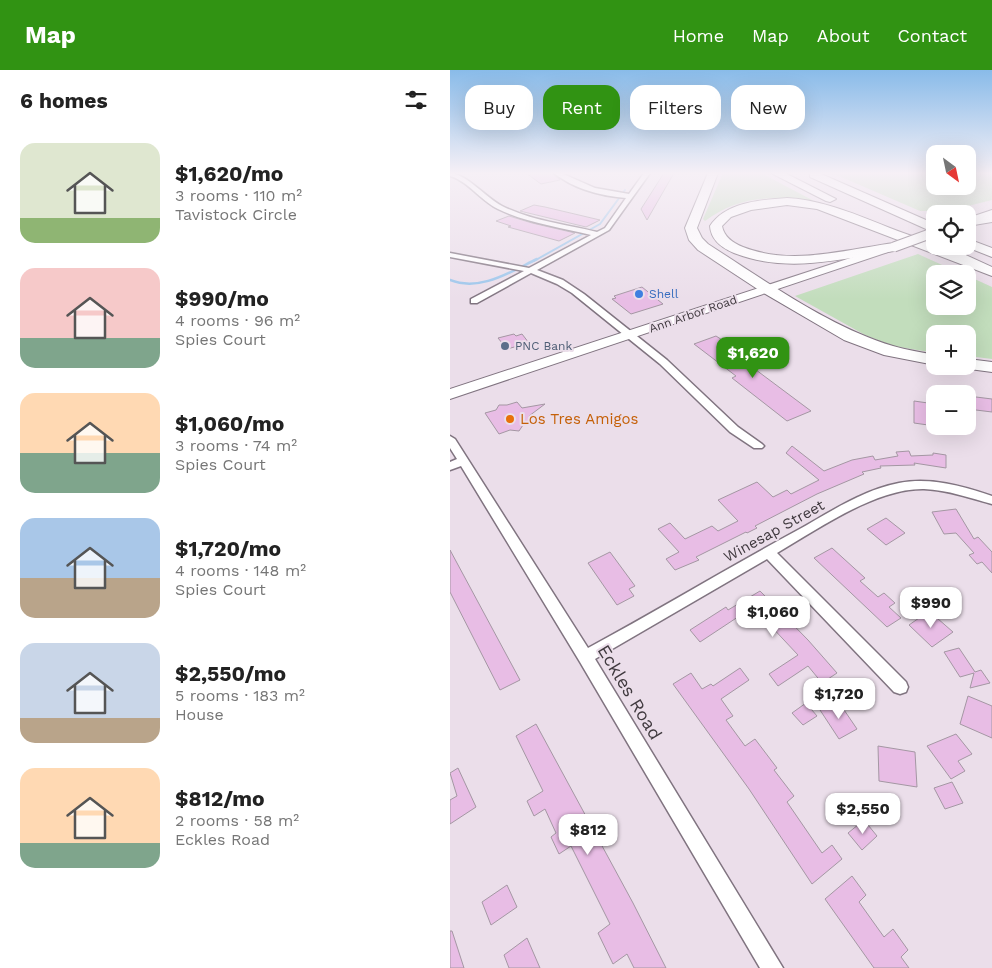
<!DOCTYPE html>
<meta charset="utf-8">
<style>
:root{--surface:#fff;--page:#f6f6f6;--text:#222;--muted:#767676;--accent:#319313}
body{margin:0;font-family:"Work Sans",sans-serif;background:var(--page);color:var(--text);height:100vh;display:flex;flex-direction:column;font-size:19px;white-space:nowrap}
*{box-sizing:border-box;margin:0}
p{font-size:16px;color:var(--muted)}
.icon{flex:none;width:28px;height:28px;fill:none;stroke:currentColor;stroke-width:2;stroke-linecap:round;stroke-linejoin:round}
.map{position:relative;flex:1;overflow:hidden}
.sheet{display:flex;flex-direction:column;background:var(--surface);width:450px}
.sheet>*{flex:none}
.hud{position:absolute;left:15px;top:15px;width:451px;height:45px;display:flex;gap:10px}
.needle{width:32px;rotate:147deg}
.fabs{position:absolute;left:476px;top:75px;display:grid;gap:10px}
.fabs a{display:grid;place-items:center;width:50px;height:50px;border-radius:10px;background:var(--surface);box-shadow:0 5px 20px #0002;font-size:25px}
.price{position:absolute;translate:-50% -42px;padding:0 11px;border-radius:10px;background:#fff;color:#222;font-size:16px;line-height:32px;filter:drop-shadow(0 1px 2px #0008)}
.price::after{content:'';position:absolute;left:50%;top:30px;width:15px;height:11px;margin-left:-8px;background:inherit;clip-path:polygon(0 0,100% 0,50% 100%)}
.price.selected{background:var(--accent);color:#fff}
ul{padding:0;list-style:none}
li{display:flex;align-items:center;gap:15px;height:125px;padding:0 20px}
li span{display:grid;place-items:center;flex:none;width:140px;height:100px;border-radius:15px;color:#555}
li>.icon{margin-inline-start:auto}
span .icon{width:60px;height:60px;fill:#fffc;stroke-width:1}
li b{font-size:21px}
h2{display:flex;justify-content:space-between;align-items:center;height:60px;padding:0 20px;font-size:21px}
.chip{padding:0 18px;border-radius:15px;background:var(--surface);box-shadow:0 5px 20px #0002;font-size:18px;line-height:45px}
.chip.selected{background:var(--accent);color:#fff}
header{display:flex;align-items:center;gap:30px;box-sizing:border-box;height:70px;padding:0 25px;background:var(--accent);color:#fff}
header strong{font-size:24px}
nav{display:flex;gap:28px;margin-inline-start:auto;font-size:18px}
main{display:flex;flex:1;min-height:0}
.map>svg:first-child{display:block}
.green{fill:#c2ddbc}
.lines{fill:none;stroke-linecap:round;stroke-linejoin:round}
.stream-far1{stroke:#9ac5eb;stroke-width:2}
.stream{stroke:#9ac5eb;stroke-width:2.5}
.building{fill:#e8bde5;stroke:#a497a3}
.minor-casing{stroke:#807480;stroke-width:3}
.secondary-casing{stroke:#807480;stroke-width:2}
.motorway-casing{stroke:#807480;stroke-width:2}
.minor{fill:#fff;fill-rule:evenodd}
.secondary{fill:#fff;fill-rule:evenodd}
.motorway{fill:#fff;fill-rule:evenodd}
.secondary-bridge-casing{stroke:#807480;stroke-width:11;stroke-linecap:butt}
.secondary-bridge{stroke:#fff;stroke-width:9}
.shop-dot{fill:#3f7fe0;stroke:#ebdeea;stroke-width:2}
.service-dot{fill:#5c6f8a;stroke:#ebdeea;stroke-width:2}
.food-dot{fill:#e8710a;stroke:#ebdeea;stroke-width:2}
.labels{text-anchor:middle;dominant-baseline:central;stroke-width:4;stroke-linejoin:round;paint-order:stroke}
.far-shop-label{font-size:12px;fill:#366cbe;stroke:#ebdeea;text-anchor:start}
.far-street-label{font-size:12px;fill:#403a3f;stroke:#ebdeea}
.far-service-label{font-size:12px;fill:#4e5e75;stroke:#ebdeea;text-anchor:start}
.food-label{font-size:15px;fill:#c56008;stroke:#ebdeea;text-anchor:start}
.street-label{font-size:15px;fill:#403a3f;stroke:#ebdeea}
.near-street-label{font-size:18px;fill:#403a3f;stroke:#ebdeea}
</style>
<header>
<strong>Map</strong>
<nav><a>Home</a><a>Map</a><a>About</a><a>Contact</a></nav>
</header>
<main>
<section class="sheet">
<h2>6 homes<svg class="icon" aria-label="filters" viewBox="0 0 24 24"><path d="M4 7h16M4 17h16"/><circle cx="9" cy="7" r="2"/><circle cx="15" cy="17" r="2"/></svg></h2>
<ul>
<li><span style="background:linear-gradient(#dfe7d0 75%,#8fb573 0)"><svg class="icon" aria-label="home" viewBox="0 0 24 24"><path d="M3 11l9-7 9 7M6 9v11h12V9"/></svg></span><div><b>$1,620/mo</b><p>3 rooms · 110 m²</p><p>Tavistock Circle</p></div></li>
<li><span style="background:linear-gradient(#f6c9c9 70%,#7fa58c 0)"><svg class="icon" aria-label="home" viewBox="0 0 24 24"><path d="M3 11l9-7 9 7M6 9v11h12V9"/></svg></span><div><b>$990/mo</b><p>4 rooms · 96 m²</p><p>Spies Court</p></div></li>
<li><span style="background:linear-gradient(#ffd9b3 60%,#7fa58c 0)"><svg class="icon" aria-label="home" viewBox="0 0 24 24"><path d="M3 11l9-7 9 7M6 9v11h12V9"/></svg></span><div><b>$1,060/mo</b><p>3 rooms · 74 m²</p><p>Spies Court</p></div></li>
<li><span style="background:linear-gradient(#a9c7e8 60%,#b9a48a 0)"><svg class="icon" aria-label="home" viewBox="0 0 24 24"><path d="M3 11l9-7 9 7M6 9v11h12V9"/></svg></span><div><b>$1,720/mo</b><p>4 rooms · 148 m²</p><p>Spies Court</p></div></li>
<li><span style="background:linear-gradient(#c9d6e8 75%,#b9a48a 0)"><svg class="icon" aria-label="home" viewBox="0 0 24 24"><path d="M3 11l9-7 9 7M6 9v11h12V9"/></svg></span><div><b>$2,550/mo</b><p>5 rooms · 183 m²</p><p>House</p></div></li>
<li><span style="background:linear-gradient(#ffd9b3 75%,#7fa58c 0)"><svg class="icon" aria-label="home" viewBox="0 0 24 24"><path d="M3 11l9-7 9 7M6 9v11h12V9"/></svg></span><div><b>$812/mo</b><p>2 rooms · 58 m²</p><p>Eckles Road</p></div></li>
</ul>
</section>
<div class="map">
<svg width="542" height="898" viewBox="0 0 542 898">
<rect width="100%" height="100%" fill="#ebdeea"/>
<!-- green -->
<g class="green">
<path d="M273 103H311L364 131C323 126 289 125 255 151L253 149Z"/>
<path d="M382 103H485V116H518V103H542V130L498 141H470Z"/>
<path d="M468 184 512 204H485V236H518V206L542 217V289L518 286V264H485V283L443 276 415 265 345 226Z"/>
</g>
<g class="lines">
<!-- stream-far1 -->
<path class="stream-far1" d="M84 191 150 154 175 120"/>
<!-- stream -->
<path class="stream" d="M0 210C30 222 60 202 87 189"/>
</g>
<!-- building -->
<g class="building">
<path d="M76 103H102L110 110 91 114Z"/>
<path d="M214 103H224L197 150 191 139Z"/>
<path d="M84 135 95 137 150 150 136 157 70 141Z"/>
<path d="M59 146 82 153 125 163 109 171 58 157 61 156 46 151Z"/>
<path d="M192 217 213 234 181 244 162 229 166 228 164 226Z"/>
<path d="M64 264 66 266 72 264 79 273 57 279 48 268Z"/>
<path d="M266 266 297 286 290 288 361 341 337 351 282 308 286 306 244 274Z"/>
<path d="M518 326 542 329V342L518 339Z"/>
<path d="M464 331 485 334V356L464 353Z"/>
<path d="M67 332 72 338 95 334 79 346 83 352 73 355 69 361 60 360 49 364 35 343 46 340 49 335H57Z"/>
<path d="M342 376 374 401 402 390 423 386 425 390 448 386 446 382 459 381 461 386 483 385V383L496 385V398L464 393 465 395 430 396 431 398 412 402 414 404 367 424 305 456 307 458 297 463 296 462 246 487 249 490 225 500 216 489 229 482 208 459 220 453 235 469 262 456 268 461 288 451 268 430 307 412 323 427 337 420 341 424 369 410 336 383Z"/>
<path d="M506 439 524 469 528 467 542 482V503L532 492 527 494 519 485 524 483 506 463 494 464 482 442Z"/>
<path d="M436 448 455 463 436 475 417 459Z"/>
<path d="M382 478 415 508 410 511 428 527 434 523 445 533 439 537 451 548 437 557 364 488Z"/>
<path d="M0 480 70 610 50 620 0 522Z"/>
<path d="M160 482 185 516 179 519 184 526 167 535 138 493Z"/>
<path d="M310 521 358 570 387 603 372 613 358 596 328 616 319 604 348 585 303 537 250 572 240 560 276 537 278 540Z"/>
<path d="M479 541 503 562 482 577 459 555Z"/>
<path d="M509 578 525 602 531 600 540 613 520 618 524 603 510 607 494 582Z"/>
<path d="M290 598 299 610 271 629 283 646 276 650 295 676 305 669 327 698 324 700 344 726 337 732 372 783 382 775 392 789 362 814 299 719 223 614 241 603 252 619 261 614 263 616Z"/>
<path d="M518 626 542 636V668L510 654Z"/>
<path d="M388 631 407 659 389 669 370 640Z"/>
<path d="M356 633 367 646 353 655 342 643Z"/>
<path d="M86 654 183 833 216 898H184L177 884 163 894 148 863 160 854 121 776 109 784 101 767 106 763 95 739 84 746 77 731 93 721 66 666Z"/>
<path d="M506 664 522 684 508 691 515 701 501 709 477 676Z"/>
<path d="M428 676 465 682 467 717 429 711Z"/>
<path d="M8 698 26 737 0 754V730L7 726 0 703Z"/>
<path d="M502 712 513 733 495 739 484 718Z"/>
<path d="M414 750 427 766 412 780 398 763Z"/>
<path d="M402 806 416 825 409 832 434 867 443 859 458 880 451 887 459 898H424L375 829Z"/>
<path d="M57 815 67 837 41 855 32 832Z"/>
<path d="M0 861H2L14 898H0Z"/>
<path d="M77 868 90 898H59L54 885Z"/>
</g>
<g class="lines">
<defs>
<g id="minor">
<path d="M0 103C17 104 36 128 52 136 82 151 115 154 147 162L155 158 176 128C152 126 124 119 104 103H111L145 118 179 124 194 103H200L159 160 87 200 113 210 134 224 217 290 288 357 312 374 314 376 312 378H304L280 362 210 294 122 223 107 214 81 203 27 233H21V229L74 201 0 187V183L79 198 141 165C110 157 77 153 48 139 30 130 18 111 0 106Z"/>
<path d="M0 366 5 369 138 578C208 540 276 499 346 461 379 443 412 420 449 413 481 407 512 416 542 426V434C520 428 498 420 474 419 426 418 368 459 327 483L456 612 458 617 456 622 450 624 444 622 317 489 145 589 333 898H310L130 592 11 396 0 400V392L7 389 0 378Z"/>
</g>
<g id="secondary">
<path d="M542 140V146L518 154V148Z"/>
<path d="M440 175 445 178 444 180 0 329V319Z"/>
</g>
<g id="motorway">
<path d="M258 103H268L247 158 252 168 258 174C314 210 379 257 443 276 457 280 471 282 485 285V295L434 285 394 270 312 222 248 180 239 170 235 158Z"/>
<path d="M321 103H335L386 129 380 132 376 131Z"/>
<path d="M360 103H369L485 154V163L360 107Z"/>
<path d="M337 128C390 131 434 160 485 173V176H496L542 197V206L367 139 337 135 301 140 281 147 272 156C274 167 283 173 293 177 342 196 393 180 444 173L451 177 444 181C390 189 337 204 284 183 272 178 261 170 260 156 276 132 310 130 337 128Z"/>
<path d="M542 144V152L518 156V148Z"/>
<path d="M518 169 542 178V187L514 176H518Z"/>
<path d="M518 289 542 292V302L512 298 511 296H518Z"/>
</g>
</defs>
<!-- minor casing -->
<use href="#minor" class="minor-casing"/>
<!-- secondary casing -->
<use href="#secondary" class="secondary-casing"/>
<!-- motorway casing -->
<use href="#motorway" class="motorway-casing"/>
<!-- minor -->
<use href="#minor" class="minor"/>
<!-- secondary -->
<use href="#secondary" class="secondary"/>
<!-- motorway -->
<use href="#motorway" class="motorway"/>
<defs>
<path id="secondary-bridge" d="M444 177 485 162"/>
</defs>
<!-- secondary-bridge casing -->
<use href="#secondary-bridge" class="secondary-bridge-casing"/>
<!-- secondary-bridge -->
<use href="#secondary-bridge" class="secondary-bridge"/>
</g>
<!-- sky -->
<linearGradient id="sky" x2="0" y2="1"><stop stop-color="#89bbe9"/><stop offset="0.45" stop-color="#f6f0f6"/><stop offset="1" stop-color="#f6f0f6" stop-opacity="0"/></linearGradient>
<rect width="542" height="229" fill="url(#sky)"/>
<!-- markers -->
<circle class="shop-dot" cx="189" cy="224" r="5"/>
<circle class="service-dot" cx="55" cy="276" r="5"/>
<circle class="food-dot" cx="60" cy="349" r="5"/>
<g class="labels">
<!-- far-shop labels -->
<g class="far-shop-label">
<text x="199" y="224">Shell</text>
</g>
<!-- far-street labels -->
<g class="far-street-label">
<text transform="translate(243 244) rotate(-19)">Ann Arbor Road</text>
</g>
<!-- far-service labels -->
<g class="far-service-label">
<text x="65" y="276">PNC Bank</text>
</g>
<!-- food labels -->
<g class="food-label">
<text x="70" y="349">Los Tres Amigos</text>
</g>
<!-- street labels -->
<g class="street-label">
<text transform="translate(324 461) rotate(-29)">Winesap Street</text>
</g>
<!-- near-street labels -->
<g class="near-street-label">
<text transform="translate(180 622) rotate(59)">Eckles Road</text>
</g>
</g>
</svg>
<div class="fabs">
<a><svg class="needle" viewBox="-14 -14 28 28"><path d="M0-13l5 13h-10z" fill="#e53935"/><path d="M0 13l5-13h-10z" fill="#767676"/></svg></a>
<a><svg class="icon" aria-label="locate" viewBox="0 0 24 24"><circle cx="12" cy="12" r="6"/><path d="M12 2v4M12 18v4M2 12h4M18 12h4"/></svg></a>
<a><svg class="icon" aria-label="layers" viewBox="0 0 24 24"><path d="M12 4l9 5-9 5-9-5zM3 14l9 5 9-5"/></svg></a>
<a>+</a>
<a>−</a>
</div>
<b class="price selected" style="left:303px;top:309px">$1,620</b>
<b class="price" style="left:481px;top:559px">$990</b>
<b class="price" style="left:323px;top:568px">$1,060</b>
<b class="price" style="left:389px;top:650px">$1,720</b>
<b class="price" style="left:413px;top:765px">$2,550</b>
<b class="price" style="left:138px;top:786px">$812</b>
<div class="hud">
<a class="chip">Buy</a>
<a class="chip selected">Rent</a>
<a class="chip">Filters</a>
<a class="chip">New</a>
</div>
</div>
</main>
